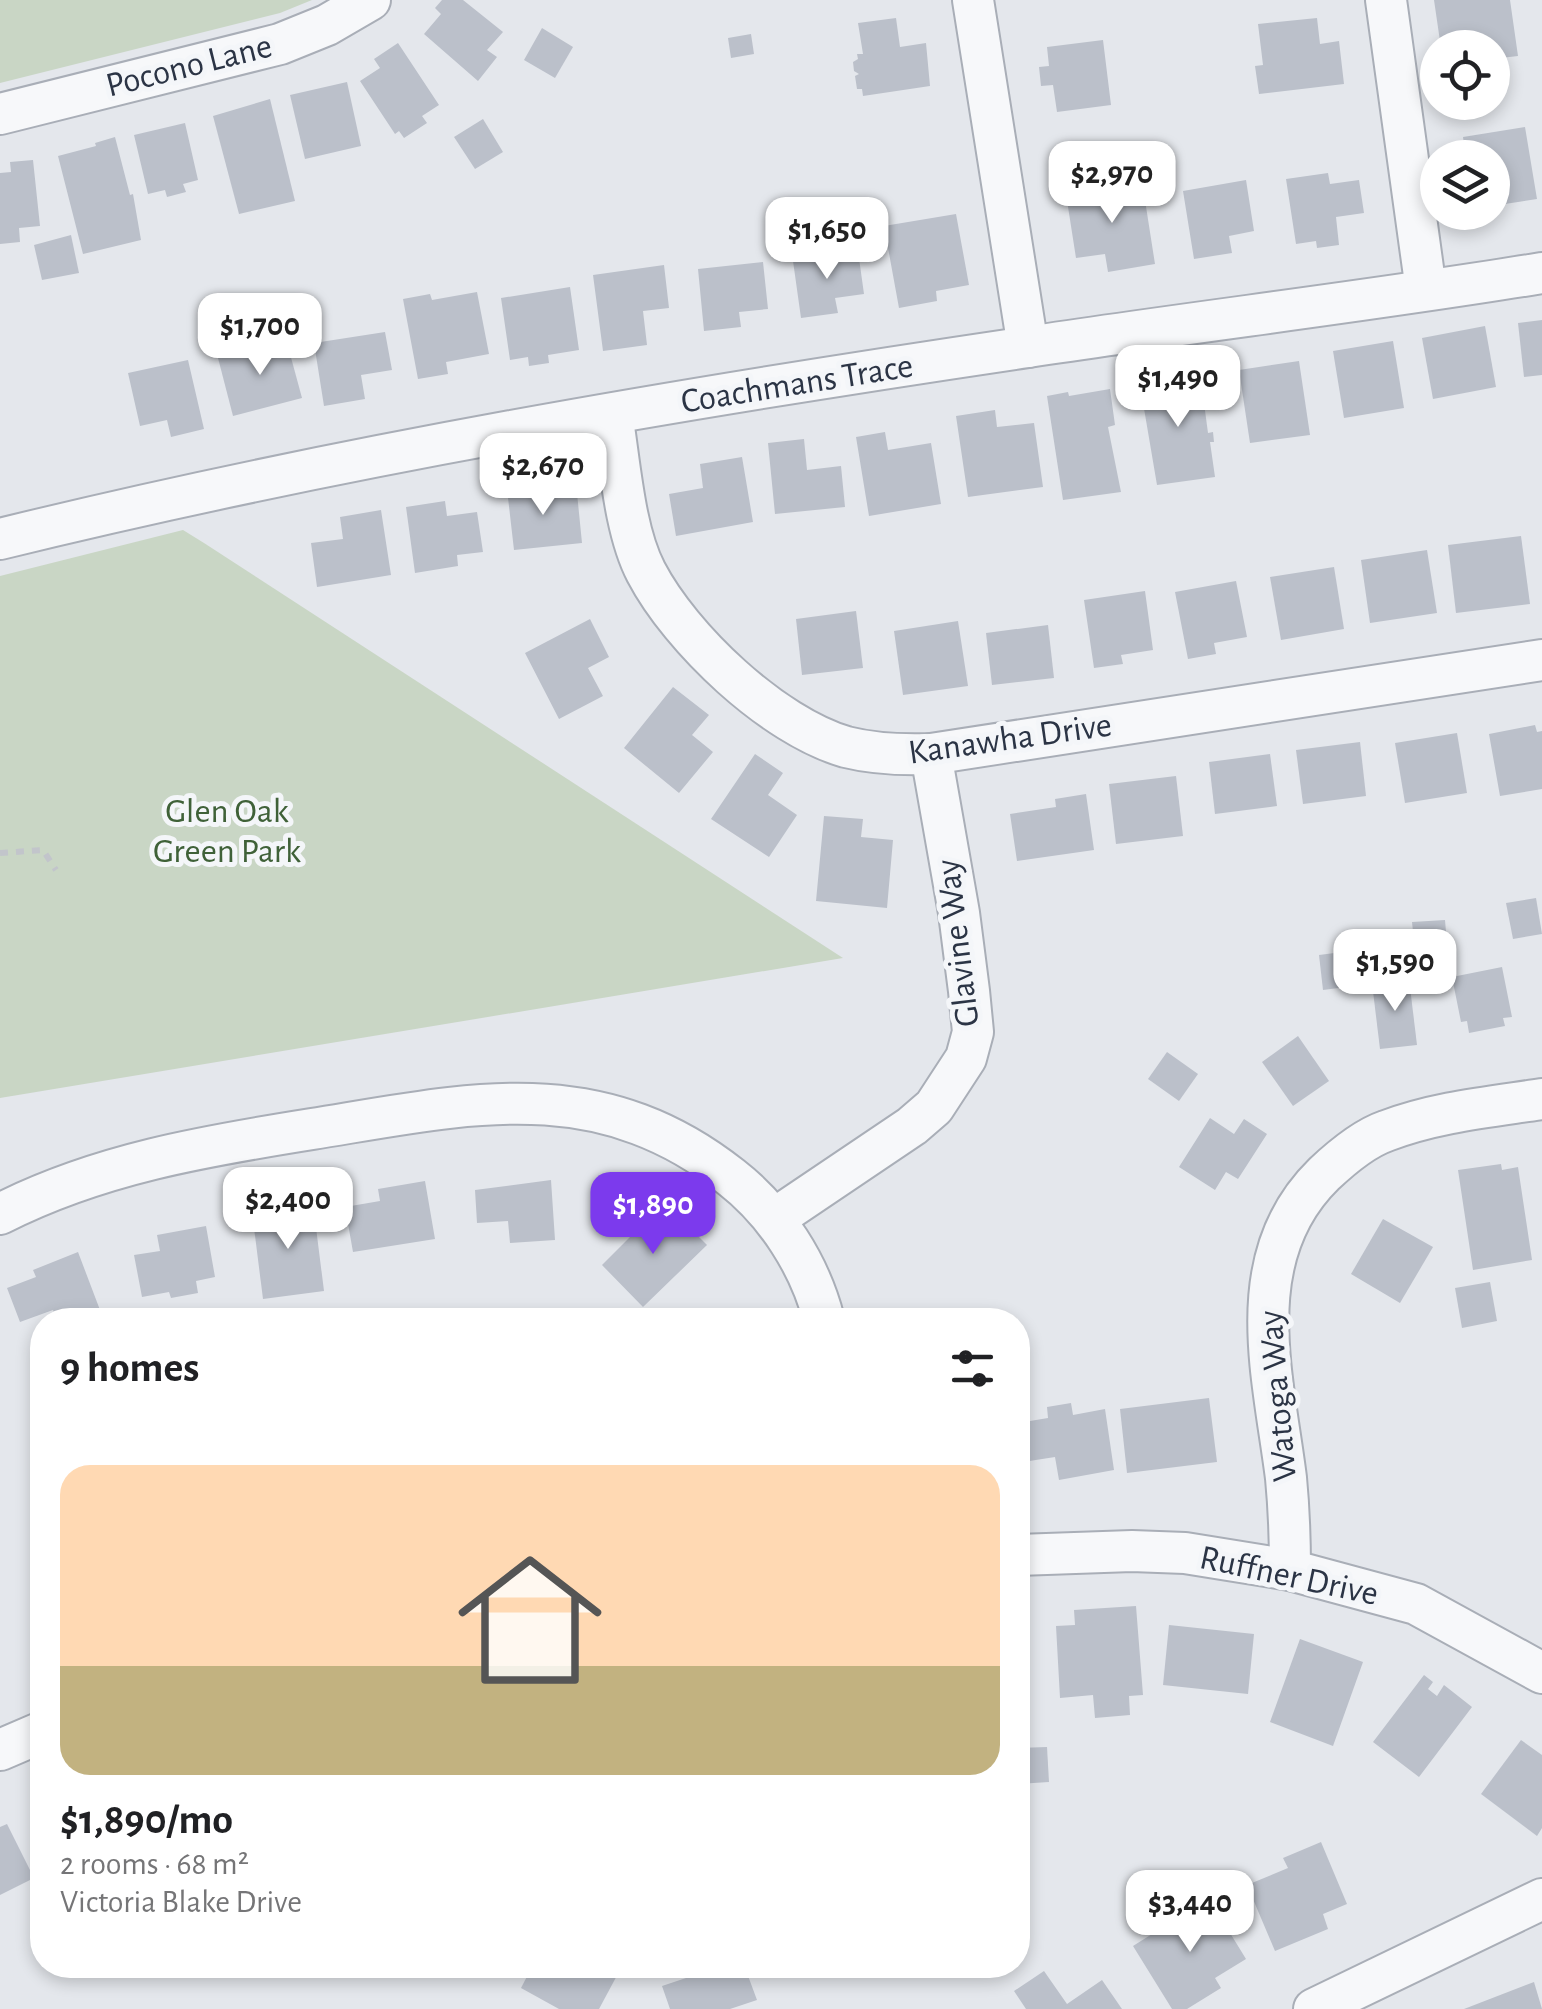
<!DOCTYPE html>
<meta charset="utf-8">
<style>
:root{--surface:#fff;--page:#f2f2f2;--text:#202124;--muted:#757577;--accent:#7c3aed}
body{margin:0;font-family:"Alegreya Sans",sans-serif;background:var(--page);color:var(--text);height:100vh;display:flex;flex-direction:column;font-size:38px;white-space:nowrap}
*{box-sizing:border-box;margin:0}
p{font-size:32px;color:var(--muted)}
.icon{flex:none;width:55px;height:55px;fill:none;stroke:currentColor;stroke-width:2;stroke-linecap:round;stroke-linejoin:round}
.map{position:relative;flex:1;overflow:hidden}
.sheet{position:absolute;left:30px;top:1308px;width:1000px;height:670px;display:flex;flex-direction:column;background:var(--surface);border-radius:40px;box-shadow:0 5px 15px #0003}
.sheet>*{flex:none}
.tools{position:absolute;left:1420px;top:30px;display:grid;gap:20px}
.tools a{display:grid;place-items:center;width:90px;height:90px;border-radius:50%;background:var(--surface);box-shadow:0 5px 15px #0003;font-size:50px}
.price{position:absolute;translate:-50% -85px;padding:0 22px;border-radius:20px;background:#fff;color:#222;font-size:32px;line-height:65px;filter:drop-shadow(0 2px 5px #0008)}
.price::after{content:'';position:absolute;left:50%;top:60px;width:30px;height:22px;margin-left:-15px;background:inherit;clip-path:polygon(0 0,100% 0,50% 100%)}
.price.selected{background:var(--accent);color:#fff}
ul{padding:0;list-style:none}
li{display:grid;align-content:center;gap:20px;height:530px;padding:0 30px}
li span{display:grid;place-items:center;height:310px;border-radius:30px;color:#555}
li>.icon{margin-inline-start:auto}
span .icon{width:180px;height:180px;fill:#fffc;stroke-width:1}
li b{font-size:42px}
h2{display:flex;justify-content:space-between;align-items:center;height:120px;padding:0 30px;font-size:42px}
.map>svg:first-child{display:block}
.green{fill:#c9d6c5}
.building{fill:#bbc0ca}
.lines{fill:none;stroke-linecap:round;stroke-linejoin:round}
.minor-casing{stroke:#a9aeb7;stroke-width:44}
.path{stroke:#c2c5cb;stroke-width:6;stroke-dasharray:8 8;stroke-linecap:butt}
.minor{stroke:#f7f8fa;stroke-width:40}
.labels{text-anchor:middle;dominant-baseline:central;stroke-width:10;stroke-linejoin:round;paint-order:stroke}
.street-label{font-size:35px;fill:#2b3445;stroke:#f4f6f9}
.park-label{font-size:35px;fill:#3f6138;stroke:#f4f6f9}
</style>
<div class="map">
<svg width="1542" height="2009" viewBox="0 0 1542 2009">
<rect width="100%" height="100%" fill="#e4e7ec"/>
<!-- green -->
<g class="green">
<path d="M0 0H312L280 13 0 83Z"/>
<path d="M183 530 204 543 843 958 0 1098V576Z"/>
</g>
<!-- building -->
<g class="building">
<path d="M442 0H463L503 32 487 50 497 57 478 81 424 34 441 14 435 8Z"/>
<path d="M1434 0H1510L1518 56 1492 59V48H1441Z"/>
<path d="M896 18 900 47 926 43 930 86 863 96 862 89H857L855 76 859 74 854 71 853 62 858 59 857 54H863L858 23Z"/>
<path d="M1317 18 1320 44 1339 41 1344 84 1259 94 1255 66 1263 65 1258 24Z"/>
<path d="M542 28 573 47 555 78 524 60Z"/>
<path d="M751 34 754 54 731 58 728 38Z"/>
<path d="M1103 40 1111 105 1057 112 1053 85 1041 86 1039 67 1049 66 1047 47Z"/>
<path d="M398 43 439 105 422 116 427 123 404 138 399 131 395 134 360 81 380 68 374 59Z"/>
<path d="M347 82 361 146 305 159 290 95Z"/>
<path d="M270 99 295 201 239 214 213 116Z"/>
<path d="M483 119 503 152 475 169 454 137Z"/>
<path d="M185 123 198 180 183 184 186 192 167 197 165 190 148 194 134 135Z"/>
<path d="M1525 127 1537 199 1505 204V196L1492 198V158H1466L1463 137Z"/>
<path d="M115 137 130 195 133 194 141 240 83 254 58 156 96 146 95 143Z"/>
<path d="M33 160 40 226 19 228 20 242 0 244V173L11 172 10 162Z"/>
<path d="M1328 173 1330 184 1359 180 1364 213 1336 217 1339 245 1317 248 1316 241 1296 244 1286 179Z"/>
<path d="M1246 180 1254 231 1229 236 1232 253 1194 259 1183 191Z"/>
<path d="M1142 181 1155 264 1108 272 1105 254 1076 258 1066 194Z"/>
<path d="M956 214 969 285 936 291 937 301 899 308 884 226Z"/>
<path d="M71 235 79 273 42 280 34 245Z"/>
<path d="M858 251 864 294 835 298 838 313 801 318 793 261Z"/>
<path d="M763 262 768 309 739 312 741 327 704 331 698 269Z"/>
<path d="M664 265 669 308 643 311 647 345 603 351 593 275Z"/>
<path d="M570 287 579 350 548 355 549 363 529 366 528 357 510 360 501 298Z"/>
<path d="M477 292 489 354 446 362 448 374 418 379 403 299 430 294 432 300Z"/>
<path d="M1542 320V375L1524 377 1518 323Z"/>
<path d="M1485 326 1496 387 1433 399 1422 338Z"/>
<path d="M385 332 392 370 361 375 365 399 324 406 314 343Z"/>
<path d="M286 339 302 398 233 416 218 358Z"/>
<path d="M1393 341 1404 408 1344 418 1333 351Z"/>
<path d="M188 360 204 429 171 437 167 420 140 426 128 373Z"/>
<path d="M1299 361 1310 435 1250 443 1239 370Z"/>
<path d="M1200 373 1208 433 1213 432 1214 442H1210L1215 477 1157 485 1140 385Z"/>
<path d="M1110 389 1115 425 1108 427 1121 492 1063 500 1047 396 1068 392 1069 396Z"/>
<path d="M995 410 997 427 1034 423 1043 487 968 497 956 416Z"/>
<path d="M885 432 888 450 931 443 941 504 869 516 856 437Z"/>
<path d="M804 439 807 470 841 466 845 507 775 514 768 443Z"/>
<path d="M742 457 753 522 676 536 669 494 703 488 700 464Z"/>
<path d="M542 485 544 496 577 493 582 543 514 550 507 489Z"/>
<path d="M445 501 447 516 477 512 483 552 457 555 458 566 415 573 406 507Z"/>
<path d="M381 510 391 575 317 587 311 543 343 539 340 517Z"/>
<path d="M1521 536 1530 604 1456 613 1448 545Z"/>
<path d="M1427 550 1437 613 1370 623 1361 560Z"/>
<path d="M1334 567 1344 629 1281 640 1270 577Z"/>
<path d="M1236 581 1247 637 1214 643 1216 654 1188 659 1175 592Z"/>
<path d="M1145 591 1153 650 1121 655 1123 664 1094 668 1084 600Z"/>
<path d="M856 611 863 668 802 675 796 619Z"/>
<path d="M590 619 609 657 588 668 603 696 559 719 525 653Z"/>
<path d="M958 621 968 686 903 695 894 631Z"/>
<path d="M1048 625 1054 678 992 685 986 633Z"/>
<path d="M673 687 709 715 692 735 713 752 679 793 624 748Z"/>
<path d="M1535 725 1537 732 1542 731V789L1500 796 1489 734Z"/>
<path d="M1457 733 1467 793 1405 803 1395 743Z"/>
<path d="M1360 742 1366 796 1303 804 1296 750Z"/>
<path d="M755 754 783 773 768 795 797 815 769 857 711 819Z"/>
<path d="M1270 754 1277 806 1215 814 1209 762Z"/>
<path d="M1176 776 1183 836 1116 844 1109 784Z"/>
<path d="M1086 794 1094 850 1017 861 1010 814 1056 807 1055 799Z"/>
<path d="M824 816 863 819 861 837 893 840 887 908 816 901Z"/>
<path d="M1536 898 1542 934 1513 939 1506 903Z"/>
<path d="M1445 920 1448 956 1416 959 1412 922Z"/>
<path d="M1350 951 1354 986 1323 990 1319 955Z"/>
<path d="M1502 967 1512 1017 1503 1018 1505 1026 1469 1033 1467 1021 1461 1022 1452 977Z"/>
<path d="M1409 979 1417 1045 1380 1049 1372 983Z"/>
<path d="M1298 1036 1329 1081 1293 1106 1262 1062Z"/>
<path d="M1167 1052 1198 1074 1179 1101 1148 1079Z"/>
<path d="M1210 1118 1234 1134 1244 1119 1267 1134 1238 1179 1226 1172 1215 1190 1179 1167Z"/>
<path d="M1501 1164 1502 1170 1518 1167 1532 1260 1473 1270 1458 1170Z"/>
<path d="M551 1180 555 1240 510 1243 508 1221 477 1223 475 1190Z"/>
<path d="M425 1181 435 1239 353 1252 345 1207 380 1201 378 1189Z"/>
<path d="M313 1204 324 1291 263 1299 252 1212Z"/>
<path d="M657 1210 676 1230 684 1222 707 1245 643 1307 602 1265Z"/>
<path d="M1383 1219 1433 1247 1400 1303 1351 1274Z"/>
<path d="M206 1226 215 1277 196 1281 198 1293 171 1298 169 1292 142 1297 134 1255 160 1251 157 1235Z"/>
<path d="M78 1252 100 1310 72 1320H57L53 1310 20 1322 7 1288 36 1277 33 1270Z"/>
<path d="M1490 1282 1497 1321 1462 1328 1455 1288Z"/>
<path d="M1209 1398 1217 1462 1127 1473 1120 1409Z"/>
<path d="M1071 1403 1073 1415 1105 1409 1114 1470 1059 1480 1055 1457 1023 1462 1018 1423 1048 1418 1047 1407Z"/>
<path d="M1136 1606 1143 1695 1129 1696 1130 1715 1095 1718 1093 1695 1060 1698 1056 1626 1075 1625 1074 1610Z"/>
<path d="M1169 1625 1254 1634 1248 1694 1163 1685Z"/>
<path d="M1300 1639 1363 1662 1333 1746 1270 1722Z"/>
<path d="M1424 1675 1433 1682 1428 1689 1437 1696 1444 1685 1472 1707 1419 1777 1373 1742Z"/>
<path d="M1521 1740 1542 1755V1828L1537 1836 1481 1794Z"/>
<path d="M1047 1747 1049 1782 1018 1784V1748Z"/>
<path d="M7 1824 34 1878 0 1895V1827Z"/>
<path d="M1321 1842 1347 1904 1323 1914 1328 1929 1275 1951 1247 1885 1288 1868 1283 1858Z"/>
<path d="M1195 1900 1200 1909 1211 1902 1246 1959 1215 1978 1221 1988 1187 2009H1172L1133 1946 1176 1919 1172 1913Z"/>
<path d="M533 1965H615L621 1968 599 2009H559L521 1988Z"/>
<path d="M689 1965H744L757 2000 730 2009H670L662 1986 692 1976Z"/>
<path d="M1044 1971 1067 2004 1102 1980 1122 2009H1026L1014 1991Z"/>
<path d="M1534 1982 1542 2009H1464Z"/>
</g>
<g class="lines">
<defs>
<g id="minor">
<path d="M973 0 1028 347"/>
<path d="M1386 0 1426 290"/>
<path d="M0 114 280 44 327 25 370 0"/>
<path d="M612 414C620 462 624 530 646 572 681 639 773 726 846 747 874 754 902 755 931 754L1542 660"/>
<path d="M0 539C338 456 683 398 1028 347 1199 321 1371 301 1542 273"/>
<path d="M0 1214C98 1164 205 1146 312 1129 467 1104 597 1071 731 1177 776 1212 810 1265 824 1320"/>
<path d="M774 1219 912 1126 934 1107 966 1058 973 1032 969 991 959 913 931 754"/>
<path d="M1018 1555 1132 1551 1185 1553 1290 1570 1416 1604 1542 1673"/>
<path d="M1290 1570C1290 1539 1289 1509 1286 1478 1273 1375 1239 1257 1324 1174 1341 1158 1363 1139 1386 1131 1436 1112 1489 1107 1542 1099"/>
<path d="M0 1750 42 1732"/>
<path d="M1314 2009 1542 1899"/>
</g>
</defs>
<!-- minor casing -->
<use href="#minor" class="minor-casing"/>
<!-- path -->
<path class="path" d="M0 853 43 850 56 870"/>
<!-- minor -->
<use href="#minor" class="minor"/>
</g>
<g class="labels">
<!-- street labels -->
<g class="street-label">
<text transform="translate(189 66) rotate(-14)">Pocono Lane</text>
<text transform="translate(797 384) rotate(-9)">Coachmans Trace</text>
<text transform="translate(1010 739) rotate(-8)">Kanawha Drive</text>
<text transform="translate(958 943) rotate(-97)">Glavine Way</text>
<text transform="translate(1278 1396) rotate(-95)">Watoga Way</text>
<text transform="translate(1289 1576) rotate(12)">Ruffner Drive</text>
</g>
<!-- park labels -->
<g class="park-label">
<text x="227" y="811">Glen Oak<tspan x="227" dy="40">Green Park</tspan></text>
</g>
</g>
</svg>
<div class="tools">
<a><svg class="icon" aria-label="locate" viewBox="0 0 24 24"><circle cx="12" cy="12" r="6"/><path d="M12 2v4M12 18v4M2 12h4M18 12h4"/></svg></a>
<a><svg class="icon" aria-label="layers" viewBox="0 0 24 24"><path d="M12 4l9 5-9 5-9-5zM3 14l9 5 9-5"/></svg></a>
</div>
<b class="price" style="left:1112px;top:226px">$2,970</b>
<b class="price" style="left:827px;top:282px">$1,650</b>
<b class="price" style="left:260px;top:378px">$1,700</b>
<b class="price" style="left:1178px;top:430px">$1,490</b>
<b class="price" style="left:543px;top:518px">$2,670</b>
<b class="price" style="left:1395px;top:1014px">$1,590</b>
<b class="price" style="left:288px;top:1252px">$2,400</b>
<b class="price selected" style="left:653px;top:1257px">$1,890</b>
<b class="price" style="left:1190px;top:1955px">$3,440</b>
<section class="sheet">
<h2>9 homes<svg class="icon" aria-label="filters" viewBox="0 0 24 24"><path d="M4 7h16M4 17h16"/><circle cx="9" cy="7" r="2"/><circle cx="15" cy="17" r="2"/></svg></h2>
<ul>
<li><span style="background:linear-gradient(#ffd9b3 65%,#c2b280 0)"><svg class="icon" aria-label="home" viewBox="0 0 24 24"><path d="M3 11l9-7 9 7M6 9v11h12V9"/></svg></span><div><b>$1,890/mo</b><p>2 rooms · 68 m²</p><p>Victoria Blake Drive</p></div></li>
</ul>
</section>
</div>
